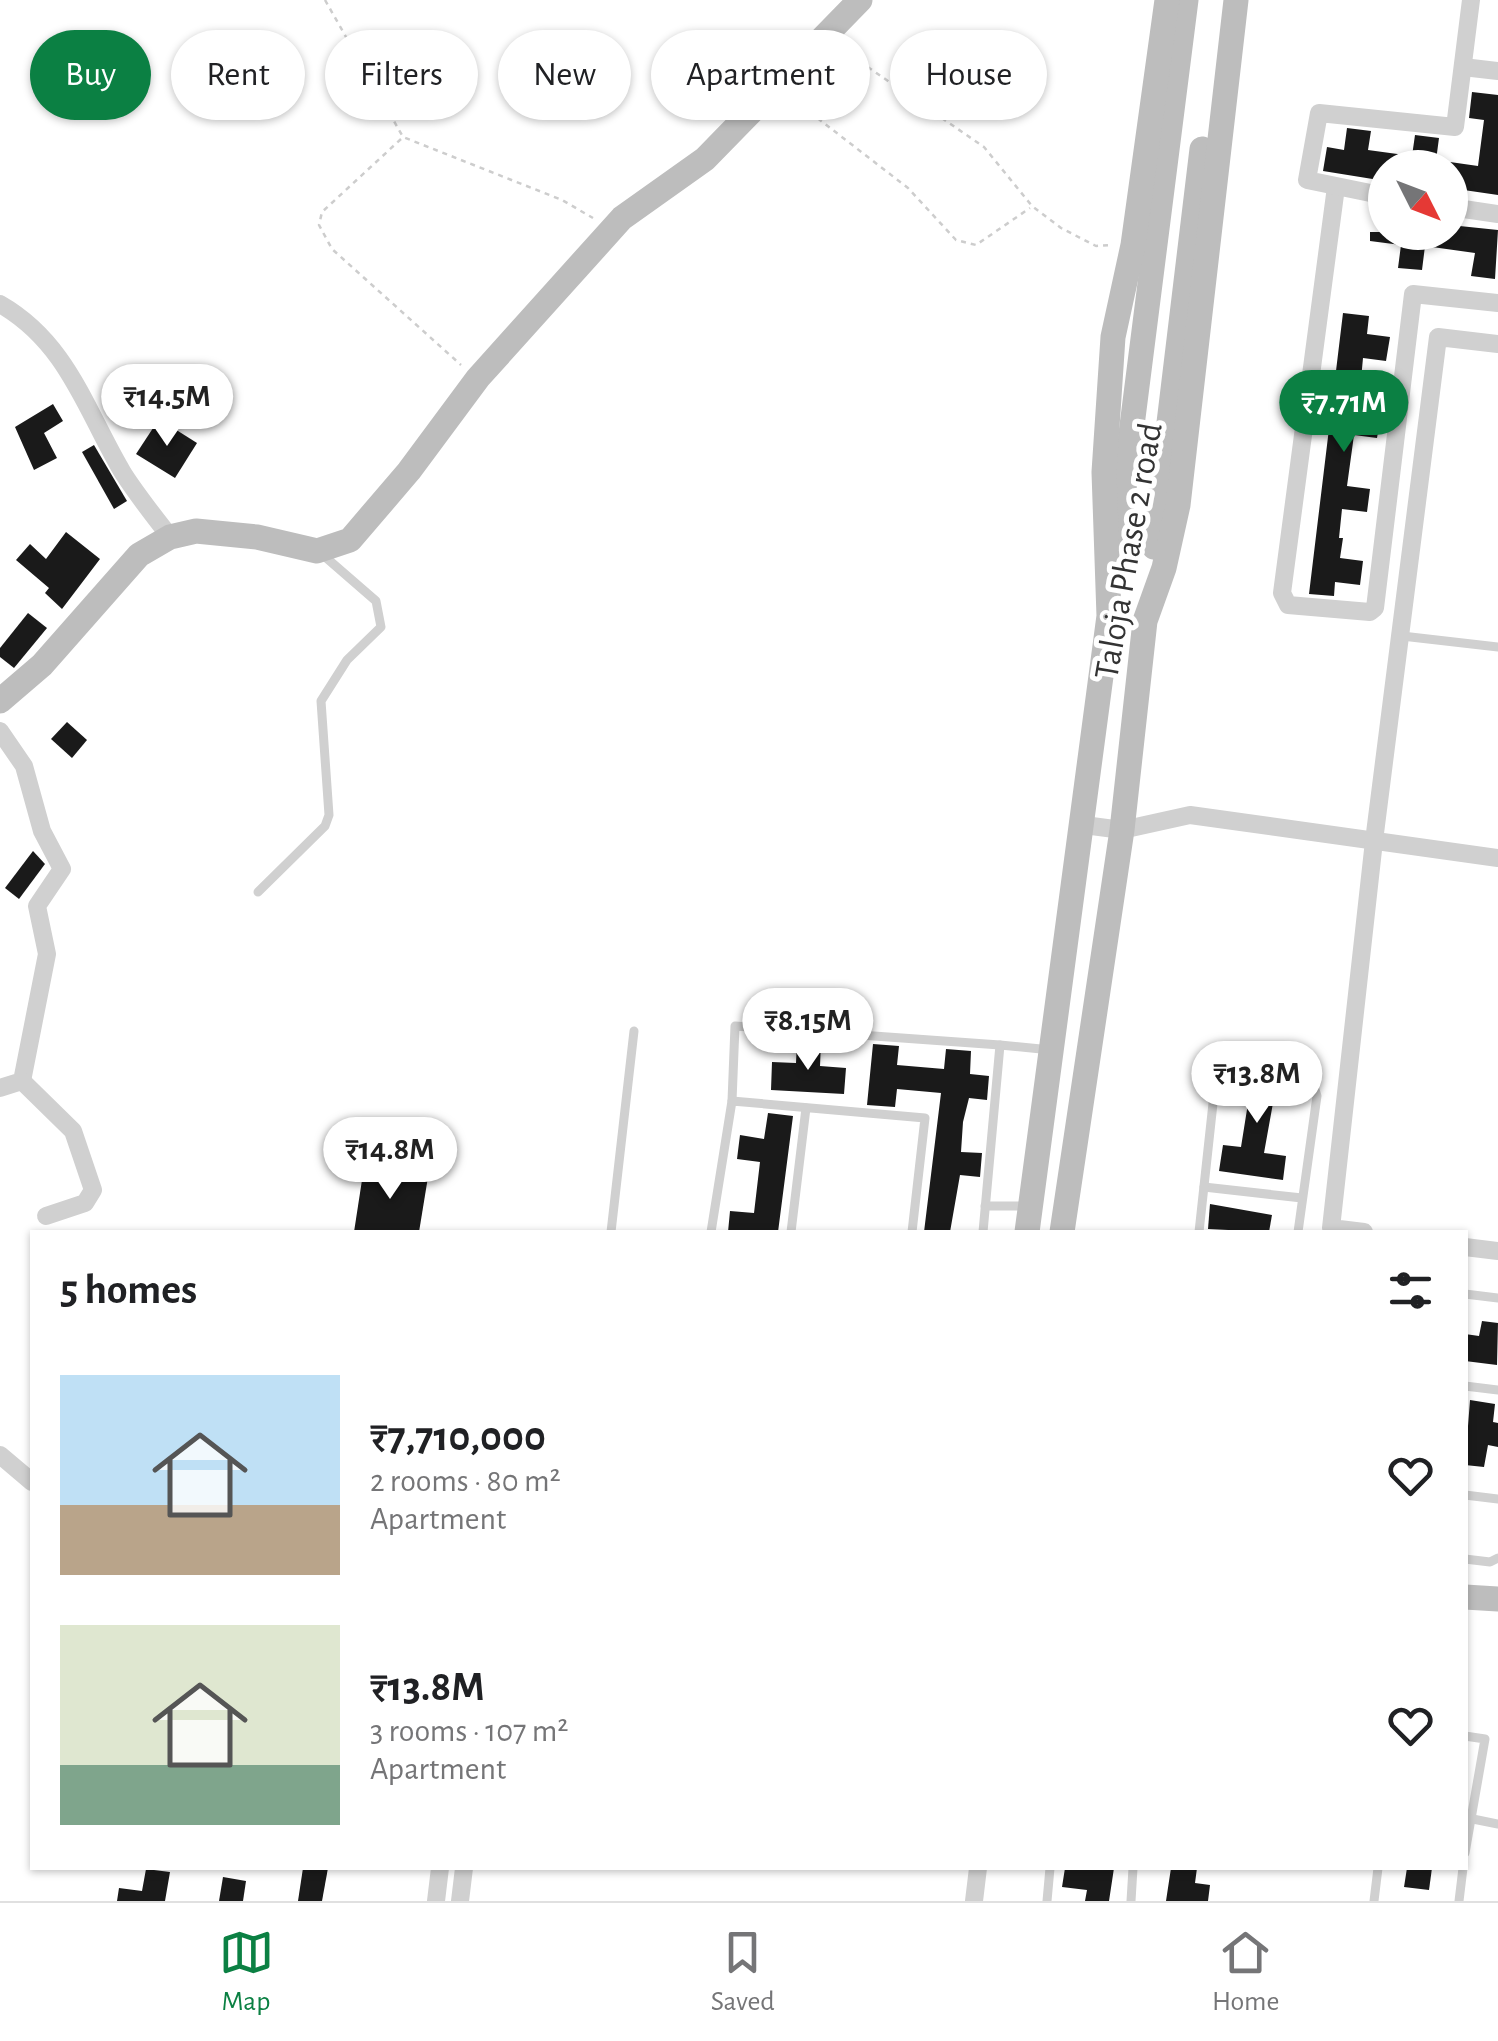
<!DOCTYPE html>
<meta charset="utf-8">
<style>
:root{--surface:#fff;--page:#f6f6f6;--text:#202124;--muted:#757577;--line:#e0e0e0;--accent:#0b8043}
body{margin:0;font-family:"Alegreya Sans",sans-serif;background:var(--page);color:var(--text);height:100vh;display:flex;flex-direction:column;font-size:38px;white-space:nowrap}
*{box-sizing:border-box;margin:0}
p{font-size:32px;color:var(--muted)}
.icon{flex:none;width:55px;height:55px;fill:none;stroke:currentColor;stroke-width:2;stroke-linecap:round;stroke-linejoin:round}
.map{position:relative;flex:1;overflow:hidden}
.panel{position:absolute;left:30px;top:1230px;width:1438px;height:640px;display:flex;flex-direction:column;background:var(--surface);border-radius:0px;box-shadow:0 2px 8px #0004}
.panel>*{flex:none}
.top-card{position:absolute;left:30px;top:30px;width:1440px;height:90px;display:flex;gap:20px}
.needle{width:65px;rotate:132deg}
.controls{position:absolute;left:1368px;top:150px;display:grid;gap:20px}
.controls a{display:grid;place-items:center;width:100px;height:100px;border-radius:50%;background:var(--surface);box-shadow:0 2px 8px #0004;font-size:50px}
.price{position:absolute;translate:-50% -85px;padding:0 22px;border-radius:35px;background:#fff;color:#222;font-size:32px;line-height:65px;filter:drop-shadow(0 2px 5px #0008)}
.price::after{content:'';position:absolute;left:50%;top:60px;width:30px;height:22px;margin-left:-15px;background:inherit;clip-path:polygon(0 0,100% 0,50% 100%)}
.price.current{background:var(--accent);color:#fff}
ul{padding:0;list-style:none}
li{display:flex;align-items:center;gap:30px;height:250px;padding:0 30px}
li span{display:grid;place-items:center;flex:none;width:280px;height:200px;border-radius:0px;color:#555}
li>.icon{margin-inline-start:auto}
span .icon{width:120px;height:120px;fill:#fffc;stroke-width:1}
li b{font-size:42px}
h2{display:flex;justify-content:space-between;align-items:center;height:120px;padding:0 30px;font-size:42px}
.tag{padding:0 35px;border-radius:45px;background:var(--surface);box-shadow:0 2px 8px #0004;font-size:35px;line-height:90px}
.tag.current{background:var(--accent);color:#fff}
.menu{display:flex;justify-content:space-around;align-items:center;height:140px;border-top:2px solid var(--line);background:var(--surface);font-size:28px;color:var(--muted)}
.menu a{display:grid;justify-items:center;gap:5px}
.menu .current{color:var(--accent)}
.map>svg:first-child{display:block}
.building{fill:#1a1a1a}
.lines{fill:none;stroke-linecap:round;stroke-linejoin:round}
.path{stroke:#cdcdcd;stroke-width:2.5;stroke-dasharray:5 5;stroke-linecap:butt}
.lane{stroke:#d0d0d0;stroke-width:9}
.street{stroke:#d0d0d0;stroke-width:18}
.secondary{stroke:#bdbdbd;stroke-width:25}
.labels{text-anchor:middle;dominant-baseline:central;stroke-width:10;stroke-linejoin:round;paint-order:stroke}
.street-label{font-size:35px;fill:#333;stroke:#fff}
</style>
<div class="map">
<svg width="1498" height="1901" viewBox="0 0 1498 1901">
<rect width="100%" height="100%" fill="#fff"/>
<!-- building -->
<g class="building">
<path d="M1472 92 1498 95V195L1450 188V162L1478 166 1484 120 1469 118Z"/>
<path d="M1347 128 1371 131 1368 150 1412 156 1415 135 1439 138 1435 168H1385V181L1323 171 1327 147 1344 150Z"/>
<path d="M1450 225 1498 230 1495 279 1471 276 1475 253 1425 246 1422 270 1398 268 1401 245 1370 241V232H1450Z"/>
<path d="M1343 313 1369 316 1367 334 1390 337 1386 361 1363 358 1358 412 1381 414 1377 438 1354 435 1347 486 1370 489 1367 512 1342 509 1339 538H1343L1340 558 1363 561 1360 585 1335 582 1334 596 1309 594Z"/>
<path d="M53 404 63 421 44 433 57 458 34 470 15 427Z"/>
<path d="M159 419 197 443 175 478 136 454Z"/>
<path d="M94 445 127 501 114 509 82 452Z"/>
<path d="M66 532 100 559 62 609 45 593 49 588 16 560 30 544 46 559Z"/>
<path d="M28 613 47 628 14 668 0 657V648Z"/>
<path d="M67 722 87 740 72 758 51 739Z"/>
<path d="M33 851 45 864 19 899 5 888Z"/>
<path d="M797 1041 821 1042 820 1066 846 1068 844 1094 771 1090 772 1062 796 1063Z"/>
<path d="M873 1044 899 1046 897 1065 944 1069 946 1049 971 1051 970 1074 989 1076 987 1100 969 1098 963 1122 961 1152 982 1153 980 1177 960 1175 950 1232H924L941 1093 897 1089 895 1107 867 1105Z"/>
<path d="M1257 1074 1295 1081 1290 1106 1273 1103 1264 1153 1286 1156 1283 1180 1219 1171 1223 1145 1241 1147 1249 1097 1227 1094 1230 1076Z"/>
<path d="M768 1113 793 1116 778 1232H728L730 1211 754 1213 760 1162 737 1159 740 1135 764 1139Z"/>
<path d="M364 1167 428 1177 419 1232H354Z"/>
<path d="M1210 1204 1272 1215 1269 1232 1208 1229Z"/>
<path d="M1482 1321 1498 1323 1497 1365 1465 1361V1334L1479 1336Z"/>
<path d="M1470 1400 1495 1404 1493 1422 1498 1423V1447L1488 1445 1484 1467 1465 1465Z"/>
<path d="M303 1868H328L322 1901H298Z"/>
<path d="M1065 1868H1114L1109 1901H1085L1087 1890 1062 1887Z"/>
<path d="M1171 1868H1197L1195 1883 1210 1885 1208 1901H1166Z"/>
<path d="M1407 1868H1432L1429 1890 1404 1887Z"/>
<path d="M146 1869 170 1872 165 1901H117L119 1888 142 1891Z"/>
<path d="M223 1877 246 1881 243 1901H219Z"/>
</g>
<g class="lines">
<!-- path -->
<g class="path">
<path d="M325 0 403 137 562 200 593 218"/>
<path d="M843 50 984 147 1032 206 1061 228 1096 246 1110 245"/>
<path d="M794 100 908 188 956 240 976 245 1030 208"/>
<path d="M401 139 322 212 319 225 332 249 461 365"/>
</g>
<!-- lane -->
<g class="lane">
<path d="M1402 636 1498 647"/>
<path d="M258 892 325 826 329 815 321 701 347 660 381 627 376 601 323 555"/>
<path d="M1000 1045 1051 1050"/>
<path d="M732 1101 735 1026 1000 1045 983 1232"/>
<path d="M1204 1187 1302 1198"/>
<path d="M985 1206H1028"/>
<path d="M611 1232 634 1031"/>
<path d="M711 1232 732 1101 925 1118 912 1232"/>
<path d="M791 1232 806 1108"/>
<path d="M1199 1232 1215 1085 1224 1069C1249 1062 1291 1066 1312 1080L1317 1096 1298 1232"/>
<path d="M1465 1294 1498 1298"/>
<path d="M1465 1386 1498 1390"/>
<path d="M1465 1495 1498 1499"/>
<path d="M1465 1559 1490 1562 1498 1558"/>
<path d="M1465 1736 1485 1739 1465 1853"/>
<path d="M1468 1818 1498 1824"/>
<path d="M1047 1901 1050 1868"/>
<path d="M1131 1901 1133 1868"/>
<path d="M1374 1901 1378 1868"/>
<path d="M1459 1901 1463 1868"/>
</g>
<!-- street -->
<g class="street">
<path d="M1463 67 1498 71"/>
<path d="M1336 187 1282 593 1288 605 1370 612 1375 608 1413 294 1498 303"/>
<path d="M1385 196 1307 180 1319 113 1455 127 1471 0"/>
<path d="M1450 207 1498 214"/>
<path d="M0 304C68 343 86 411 123 473 137 495 154 516 170 537"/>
<path d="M0 731 24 766 42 831 62 869 37 906 47 954 22 1081 0 1088"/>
<path d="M1084 825 1122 830 1190 815 1498 858"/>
<path d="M22 1081 73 1131 93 1190 85 1203 46 1216"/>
<path d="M1364 1232 1331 1228 1374 841 1438 337 1498 344"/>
<path d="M1465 1247 1498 1251"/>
<path d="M0 1455 32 1482"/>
<path d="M436 1901 440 1868"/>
<path d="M460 1901 464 1868"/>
<path d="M974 1901 978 1868"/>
</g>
<!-- secondary -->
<g class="secondary">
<path d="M1118 536 1186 0"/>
<path d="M1154 547 1202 149"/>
<path d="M0 701 42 665 139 555 170 537 196 531 257 537 317 551 350 540 409 471 478 378 622 218 705 159 860 0"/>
<path d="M1027 1232 1109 616 1104 472 1113 337 1133 245 1167 0"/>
<path d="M1062 1232 1122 830 1145 621 1164 568 1178 505 1236 0"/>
<path d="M1465 1597 1498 1599"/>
</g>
</g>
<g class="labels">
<!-- street labels -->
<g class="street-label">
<text transform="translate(1129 551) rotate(-80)">Taloja Phase 2 road</text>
</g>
</g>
</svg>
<div class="controls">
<a><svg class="needle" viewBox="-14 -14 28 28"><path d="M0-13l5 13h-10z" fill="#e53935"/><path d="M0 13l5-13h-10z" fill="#757577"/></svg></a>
</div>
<b class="price" style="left:167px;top:449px">₹14.5M</b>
<b class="price current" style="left:1344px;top:455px">₹7.71M</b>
<b class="price" style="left:808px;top:1073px">₹8.15M</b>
<b class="price" style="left:1257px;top:1126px">₹13.8M</b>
<b class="price" style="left:390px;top:1202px">₹14.8M</b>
<div class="top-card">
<a class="tag current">Buy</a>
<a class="tag">Rent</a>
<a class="tag">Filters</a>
<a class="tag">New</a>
<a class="tag">Apartment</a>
<a class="tag">House</a>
</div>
<section class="panel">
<h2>5 homes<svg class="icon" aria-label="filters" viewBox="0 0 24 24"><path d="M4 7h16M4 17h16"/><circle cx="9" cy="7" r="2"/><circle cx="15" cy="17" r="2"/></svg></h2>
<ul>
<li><span style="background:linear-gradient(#bfe0f5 65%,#b9a48a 0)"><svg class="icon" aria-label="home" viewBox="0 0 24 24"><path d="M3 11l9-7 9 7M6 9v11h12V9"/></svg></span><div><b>₹7,710,000</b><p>2 rooms · 80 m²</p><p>Apartment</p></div><svg class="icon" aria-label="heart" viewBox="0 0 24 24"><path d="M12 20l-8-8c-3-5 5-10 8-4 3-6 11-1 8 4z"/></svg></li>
<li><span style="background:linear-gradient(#dfe7d0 70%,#7fa58c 0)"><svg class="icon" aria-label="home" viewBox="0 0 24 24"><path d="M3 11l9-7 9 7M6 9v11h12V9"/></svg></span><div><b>₹13.8M</b><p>3 rooms · 107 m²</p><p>Apartment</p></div><svg class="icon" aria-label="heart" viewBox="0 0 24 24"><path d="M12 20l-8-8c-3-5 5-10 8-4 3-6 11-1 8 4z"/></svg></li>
</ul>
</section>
</div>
<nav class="menu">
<a class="current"><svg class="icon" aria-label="map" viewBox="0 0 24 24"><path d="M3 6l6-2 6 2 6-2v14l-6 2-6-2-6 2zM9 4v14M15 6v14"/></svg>Map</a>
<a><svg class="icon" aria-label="saved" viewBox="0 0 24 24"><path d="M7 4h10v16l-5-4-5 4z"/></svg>Saved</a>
<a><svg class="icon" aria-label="home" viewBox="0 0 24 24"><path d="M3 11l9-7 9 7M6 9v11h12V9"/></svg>Home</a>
</nav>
